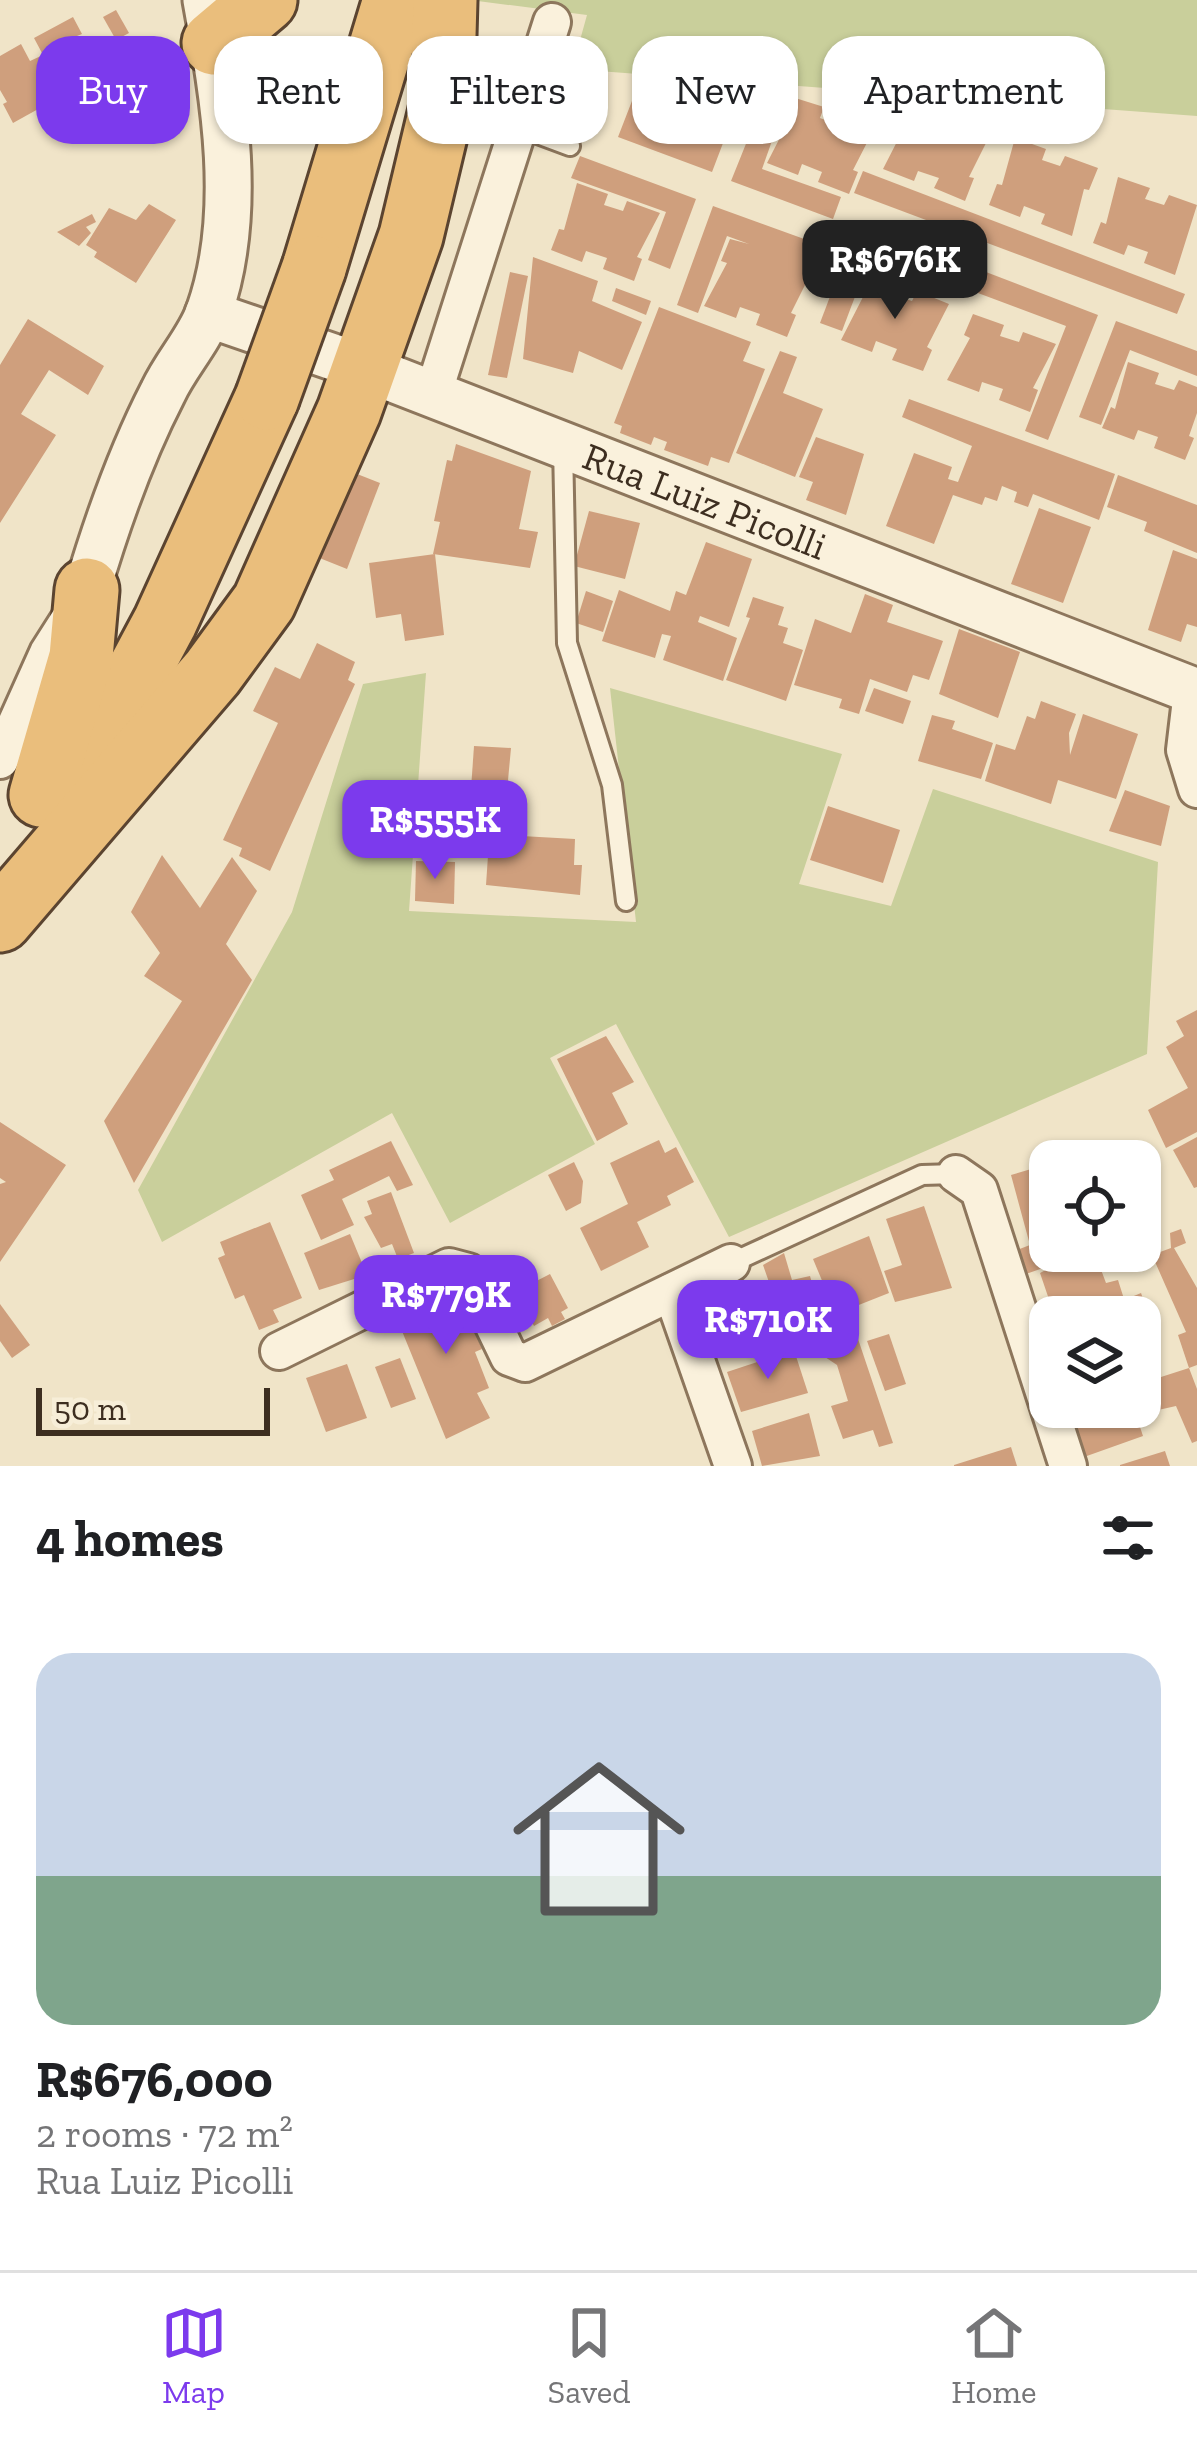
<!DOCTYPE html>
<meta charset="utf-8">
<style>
:root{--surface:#fff;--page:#f6f6f6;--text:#202124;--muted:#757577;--line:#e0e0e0;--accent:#7c3aed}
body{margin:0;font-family:"Zilla Slab",serif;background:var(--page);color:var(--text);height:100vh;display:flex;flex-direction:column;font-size:45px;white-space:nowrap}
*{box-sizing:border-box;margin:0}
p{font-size:39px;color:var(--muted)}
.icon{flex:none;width:66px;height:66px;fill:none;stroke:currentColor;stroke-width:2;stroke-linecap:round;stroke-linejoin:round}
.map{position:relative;height:1466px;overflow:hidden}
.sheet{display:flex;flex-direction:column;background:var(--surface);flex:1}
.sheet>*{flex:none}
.top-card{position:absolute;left:36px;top:36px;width:1125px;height:108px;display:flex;gap:24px}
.buttons{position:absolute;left:1029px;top:1140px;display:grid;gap:24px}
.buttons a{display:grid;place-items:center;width:132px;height:132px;border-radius:24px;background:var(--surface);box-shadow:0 3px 9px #0004;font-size:60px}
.scale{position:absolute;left:36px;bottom:30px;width:234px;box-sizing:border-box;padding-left:12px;border:6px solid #3d2e20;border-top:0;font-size:33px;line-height:42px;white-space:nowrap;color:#3d2e20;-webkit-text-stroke:9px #f7eed8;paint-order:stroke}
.price{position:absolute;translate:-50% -102px;padding:0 27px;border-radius:24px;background:var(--accent);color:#fff;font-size:39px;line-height:78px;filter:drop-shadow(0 3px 6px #0008)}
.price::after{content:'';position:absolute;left:50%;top:72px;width:36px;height:27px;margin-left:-18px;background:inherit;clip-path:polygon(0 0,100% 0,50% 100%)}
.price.active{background:#222;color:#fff}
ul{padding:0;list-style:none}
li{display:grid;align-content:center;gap:24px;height:636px;padding:0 36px}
li span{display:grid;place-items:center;height:372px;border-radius:36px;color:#555}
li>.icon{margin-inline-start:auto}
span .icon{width:216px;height:216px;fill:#fffc;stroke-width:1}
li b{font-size:51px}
h2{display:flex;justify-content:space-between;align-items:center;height:144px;padding:0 36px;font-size:51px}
.pill{padding:0 42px;border-radius:36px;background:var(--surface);box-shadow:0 3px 9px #0004;font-size:42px;line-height:108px}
.pill.active{background:var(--accent);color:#fff}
.dock{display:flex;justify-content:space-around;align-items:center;height:168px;border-top:3px solid var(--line);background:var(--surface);font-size:33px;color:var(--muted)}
.dock a{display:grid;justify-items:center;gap:6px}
.dock .active{color:var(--accent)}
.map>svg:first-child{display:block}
.green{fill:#c9cf9b}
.building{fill:#cf9f7d}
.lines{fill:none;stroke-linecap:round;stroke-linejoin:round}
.service-casing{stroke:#8d765c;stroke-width:24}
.minor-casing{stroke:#8d765c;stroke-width:42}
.tertiary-casing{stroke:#8d765c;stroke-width:51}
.trunk-casing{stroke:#5b4430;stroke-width:69}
.service{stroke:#faf1dc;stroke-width:18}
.minor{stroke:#faf1dc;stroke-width:36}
.tertiary{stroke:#faf1dc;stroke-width:45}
.trunk{stroke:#eabe7c;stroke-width:63}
.trunk-bridge-casing{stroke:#5b4430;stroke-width:69;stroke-linecap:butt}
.trunk-bridge{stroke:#eabe7c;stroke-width:63}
.labels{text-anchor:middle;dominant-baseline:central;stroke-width:12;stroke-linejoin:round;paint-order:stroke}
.street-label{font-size:39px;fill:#3d2e20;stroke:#f7eed8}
</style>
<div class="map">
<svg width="1197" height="1466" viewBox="0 0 1197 1466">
<rect width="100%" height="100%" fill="#f0e4c8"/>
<!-- green -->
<g class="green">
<path d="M470 0H1197V116L572 69 587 15Z"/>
<path d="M426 673 409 911 636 922 610 688 842 754 799 884 891 906 933 789 1158 862 1147 1054 729 1237 616 1024 550 1058 595 1144 450 1223 392 1113 162 1242 138 1190 292 912 363 684Z"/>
</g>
<!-- building -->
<g class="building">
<path d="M116 10 129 33 116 40 103 17Z"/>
<path d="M73 17 82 34 77 36 103 73 13 123 3 104 7 102 0 90V56L21 44 30 61 43 55 34 38Z"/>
<path d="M166 41 177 62 133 86 145 110 82 143 60 102Z"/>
<path d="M637 88 707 114 713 100 736 109 712 172 618 137Z"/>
<path d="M792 97 824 107 820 118 838 125 843 114 875 127 853 170 858 172 849 194 818 182 822 172 802 164 798 175 767 163 789 120 783 118Z"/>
<path d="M764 99 784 107 762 169 841 197 833 219 731 181Z"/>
<path d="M908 102 940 113 936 124 954 131 959 121 991 133 969 177 974 178 965 201 934 188 939 178 918 171 914 181 883 169 905 126 900 124Z"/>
<path d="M1015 138 1046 149 1042 160 1060 166 1065 156 1098 168 1089 190 1084 189 1072 236 1041 224 1045 214 1024 206 1020 217 989 205 997 184 1002 185Z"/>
<path d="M580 156 696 199 670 269 648 260 666 212 571 178Z"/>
<path d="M863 171 1185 294 1177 314 854 193Z"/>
<path d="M1118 177 1150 188 1145 199 1164 205 1169 195 1197 205 1175 275 1144 263 1148 252 1128 245 1124 255 1093 243 1101 222 1106 224Z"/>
<path d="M577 183 608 194 604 205 623 211 627 201 660 213 637 257 642 259 634 281 603 269 607 258 586 251 582 262 551 250 559 229 564 230Z"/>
<path d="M149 204 176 220 136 283 94 257 97 252 86 245 109 208 136 220Z"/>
<path d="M713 206 818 244 813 269 791 313 796 315 787 337 756 325 760 314 740 307 736 318 704 306 727 263 721 261 730 239 749 244 727 236 698 313 677 305Z"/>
<path d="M92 214 96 222 86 227 91 233 79 246 57 232Z"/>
<path d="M879 231 1098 315 1048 440 1025 431 1066 326 871 253Z"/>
<path d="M848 249 870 257 842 331 820 323Z"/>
<path d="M533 257 598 281 592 301 642 322 622 370 579 351 573 373 523 359Z"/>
<path d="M510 272 528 276 507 378 488 375Z"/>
<path d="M866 273 898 284 894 295 912 301 917 291 949 304 927 347 932 350 923 371 892 360 897 349 876 341 872 352 841 340 863 297 858 295Z"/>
<path d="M616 288 651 301 646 315 612 301Z"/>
<path d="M659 307 751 342 743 361 765 369 729 463 711 457 708 466 664 450 667 442 654 437 651 445 620 433 622 426 614 423Z"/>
<path d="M973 314 1004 325 1000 336 1019 342 1023 332 1056 344 1033 388 1038 390 1030 412 999 400 1003 389 982 382 979 392 947 380 970 338 964 335Z"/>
<path d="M28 319 104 366 88 395 49 370 21 414 56 435 0 523V365Z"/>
<path d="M1116 321 1197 351V376L1130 350 1101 425 1079 417Z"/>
<path d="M780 351 797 357 783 393 823 409 795 477 736 453Z"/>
<path d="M1128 362 1159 373 1155 384 1174 390 1179 380 1197 387V413L1189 436 1194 438 1185 460 1154 448 1158 437 1138 430 1134 440 1102 428 1111 407 1115 409Z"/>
<path d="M909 399 1115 474 1099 520 1033 494 1028 507 1014 502 1017 492 1002 486 997 501 985 497 982 505 953 495 934 544 886 526 914 453 952 467 948 479 958 482 972 446 902 417Z"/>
<path d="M816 437 864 454 846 515 806 500 813 482 799 477Z"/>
<path d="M456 444 531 471 519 529 538 532 530 568 433 554 440 522 434 521 447 460 452 461Z"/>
<path d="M352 472 380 483 347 569 317 557Z"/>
<path d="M1118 475 1197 505V553L1144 531 1147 522 1107 507Z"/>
<path d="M1039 508 1091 527 1063 603 1011 584Z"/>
<path d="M589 511 640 523 625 579 574 566Z"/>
<path d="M706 542 752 559 729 627 700 616 698 622 737 638 723 681 663 660 671 636 662 634 655 658 602 641 619 590 670 611 676 591 686 595Z"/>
<path d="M1173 550 1197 559V627L1187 624 1181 642 1148 630Z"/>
<path d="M435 554 444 635 405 641 401 614 376 618 369 563Z"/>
<path d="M586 591 613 601 603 632 576 623Z"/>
<path d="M865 594 893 605 887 622 943 641 929 680 913 675 907 692 870 679 859 714 839 708 842 699 794 685 815 619 851 633Z"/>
<path d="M753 597 784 607 778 625 788 628 783 643 803 650 786 701 726 680 750 618 746 617Z"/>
<path d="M959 629 1020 652 998 718 939 694Z"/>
<path d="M317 643 355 662 348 680 355 684 270 871 239 856 242 848 223 840 278 723 253 711 275 667 300 679Z"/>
<path d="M874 688 911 701 903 724 865 711Z"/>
<path d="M1041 701 1076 714 1069 733 1070 755 1083 714 1138 734 1116 799 1058 780 1051 804 985 781 996 744 1015 750 1027 716 1035 719Z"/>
<path d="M932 715 955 721 952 729 993 743 981 779 918 761Z"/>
<path d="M474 746 511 748 507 791 471 789Z"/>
<path d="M1125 790 1170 806 1161 846 1109 831Z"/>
<path d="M828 806 900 830 883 883 810 860Z"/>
<path d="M503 835 575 839 574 865H582L580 895 486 885 489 841H502Z"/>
<path d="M162 855 200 908 232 857 257 891 226 944 252 980 134 1183 104 1121 182 1001 144 976 160 953 131 912Z"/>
<path d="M416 861 455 862 454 904 415 901Z"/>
<path d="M1197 1010V1132L1166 1148 1148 1110 1188 1088 1166 1047 1184 1036 1176 1021Z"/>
<path d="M606 1036 634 1082 612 1093 628 1124 597 1141 557 1059Z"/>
<path d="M0 1122 66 1165 0 1262V1184L6 1182 0 1178Z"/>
<path d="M1197 1137V1187L1194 1188 1173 1150Z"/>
<path d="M659 1140 665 1153 676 1147 694 1182 667 1196 671 1205 637 1222 649 1247 601 1271 580 1228 628 1204 610 1163Z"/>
<path d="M391 1141 413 1185 397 1191 389 1176 342 1199 354 1225 321 1240 301 1195 334 1180 329 1170Z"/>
<path d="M574 1162 583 1181 581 1203 566 1211 548 1175Z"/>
<path d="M1048 1164 1050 1251H1080L1081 1256 1094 1251 1106 1283 1118 1280 1124 1299 1105 1308 1141 1293 1156 1336 1140 1340V1317H1055L1040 1273 1063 1261 1026 1274 1017 1250 1030 1245 1011 1175Z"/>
<path d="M391 1192 414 1253 398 1259 392 1244 381 1248 364 1217 372 1214 367 1201Z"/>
<path d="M924 1206 952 1288 895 1302 884 1271 902 1265 886 1219Z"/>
<path d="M270 1222 302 1298 273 1310 279 1322 259 1330 244 1295 235 1299 218 1258 225 1255 220 1242Z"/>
<path d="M1181 1229 1186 1243 1174 1248 1197 1288V1365L1189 1368 1178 1335 1186 1332 1152 1255 1171 1248 1170 1233Z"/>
<path d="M350 1234 367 1275 319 1290 304 1253Z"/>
<path d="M869 1236 889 1293 836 1314 813 1259Z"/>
<path d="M784 1253 792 1280 810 1276 828 1339 855 1330 893 1443 879 1447 873 1430 843 1439 831 1406 848 1401 837 1365 825 1357V1340L813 1344 799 1300 778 1306 788 1338 740 1354 720 1304 770 1285 763 1265Z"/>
<path d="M550 1274 568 1308 561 1312 565 1319 552 1326 548 1318 534 1326 515 1292Z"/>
<path d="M454 1282 482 1349 475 1352 489 1388 477 1393 490 1418 446 1439 393 1309Z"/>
<path d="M0 1304 30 1345 12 1358 0 1341Z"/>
<path d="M889 1334 906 1384 885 1391 867 1341Z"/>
<path d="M1154 1339 1161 1377 1189 1368 1197 1389V1441L1192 1443 1176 1406 1136 1415 1143 1436 1084 1457 1068 1407H1140V1344Z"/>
<path d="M794 1350 808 1393 741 1412 727 1372Z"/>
<path d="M400 1358 416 1399 391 1408 375 1367Z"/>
<path d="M347 1364 367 1418 326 1432 306 1378Z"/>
<path d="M809 1413 820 1456 762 1466 752 1431Z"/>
<path d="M1011 1447 1017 1466H954V1465Z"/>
<path d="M1165 1451 1170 1466H1120V1465Z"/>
</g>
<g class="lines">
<defs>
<g id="service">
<path d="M519 127 570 146"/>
<path d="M563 445 567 643 612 785 626 901"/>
<path d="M731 1263 922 1175 956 1174"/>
</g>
<g id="minor">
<path d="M433 394 552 22"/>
<path d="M1192 691 1185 750 1197 789"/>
<path d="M0 760 48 653 76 609"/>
<path d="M956 1174 979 1190 1068 1466"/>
<path d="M672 1292 733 1466"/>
<path d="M279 1351 449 1267 468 1272 509 1357 525 1363 731 1263"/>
</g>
<g id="tertiary">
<path id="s1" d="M208 314 365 368 1197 692"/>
<path d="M87 590C107 522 130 456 163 392 176 364 199 340 209 312 244 213 224 100 206 0"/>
</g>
<g id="trunk">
<path d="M214 43 265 0"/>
<path d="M314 268 395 0"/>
<path d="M73 794 165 622 267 398"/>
<path d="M41 795 81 657 87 590"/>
<path d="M0 920 212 673 264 602 349 411 411 236 442 106 445 0"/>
</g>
</defs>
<!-- service casing -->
<use href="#service" class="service-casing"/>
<!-- minor casing -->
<use href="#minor" class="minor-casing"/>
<!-- tertiary casing -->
<use href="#tertiary" class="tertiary-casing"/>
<!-- trunk casing -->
<use href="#trunk" class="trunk-casing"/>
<!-- service -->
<use href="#service" class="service"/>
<!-- minor -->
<use href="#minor" class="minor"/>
<!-- tertiary -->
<use href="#tertiary" class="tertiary"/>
<!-- trunk -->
<use href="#trunk" class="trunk"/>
<defs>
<path id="trunk-bridge" d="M267 398 314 268"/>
</defs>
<!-- trunk-bridge casing -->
<use href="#trunk-bridge" class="trunk-bridge-casing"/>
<!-- trunk-bridge -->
<use href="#trunk-bridge" class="trunk-bridge"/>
</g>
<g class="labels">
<!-- street labels -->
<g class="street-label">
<text stroke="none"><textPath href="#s1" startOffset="531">Rua Luiz Picolli</textPath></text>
</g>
</g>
</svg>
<div class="buttons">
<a><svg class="icon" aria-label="locate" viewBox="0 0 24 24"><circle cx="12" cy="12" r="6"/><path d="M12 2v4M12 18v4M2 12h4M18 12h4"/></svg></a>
<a><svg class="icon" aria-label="layers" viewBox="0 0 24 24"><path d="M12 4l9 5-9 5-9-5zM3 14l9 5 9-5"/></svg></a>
</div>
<div class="scale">50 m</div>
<b class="price active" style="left:895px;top:322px">R$676K</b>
<b class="price" style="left:435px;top:882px">R$555K</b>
<b class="price" style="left:446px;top:1357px">R$779K</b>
<b class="price" style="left:768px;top:1382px">R$710K</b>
<div class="top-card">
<a class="pill active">Buy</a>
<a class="pill">Rent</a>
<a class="pill">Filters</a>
<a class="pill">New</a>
<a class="pill">Apartment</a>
</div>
</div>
<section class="sheet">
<h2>4 homes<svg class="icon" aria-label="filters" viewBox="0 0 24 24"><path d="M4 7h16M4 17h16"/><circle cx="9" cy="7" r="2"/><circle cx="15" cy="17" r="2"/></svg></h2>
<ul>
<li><span style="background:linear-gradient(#c9d6e8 60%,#7fa58c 0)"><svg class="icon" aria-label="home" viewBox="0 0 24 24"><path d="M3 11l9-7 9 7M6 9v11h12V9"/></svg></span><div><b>R$676,000</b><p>2 rooms · 72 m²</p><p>Rua Luiz Picolli</p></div></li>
</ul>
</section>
<nav class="dock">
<a class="active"><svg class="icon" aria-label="map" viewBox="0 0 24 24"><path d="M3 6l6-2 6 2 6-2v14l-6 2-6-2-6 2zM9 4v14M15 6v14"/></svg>Map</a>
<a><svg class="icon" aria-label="saved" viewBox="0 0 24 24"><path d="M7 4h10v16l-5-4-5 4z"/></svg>Saved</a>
<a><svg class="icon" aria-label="home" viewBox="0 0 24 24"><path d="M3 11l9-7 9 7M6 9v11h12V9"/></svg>Home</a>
</nav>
